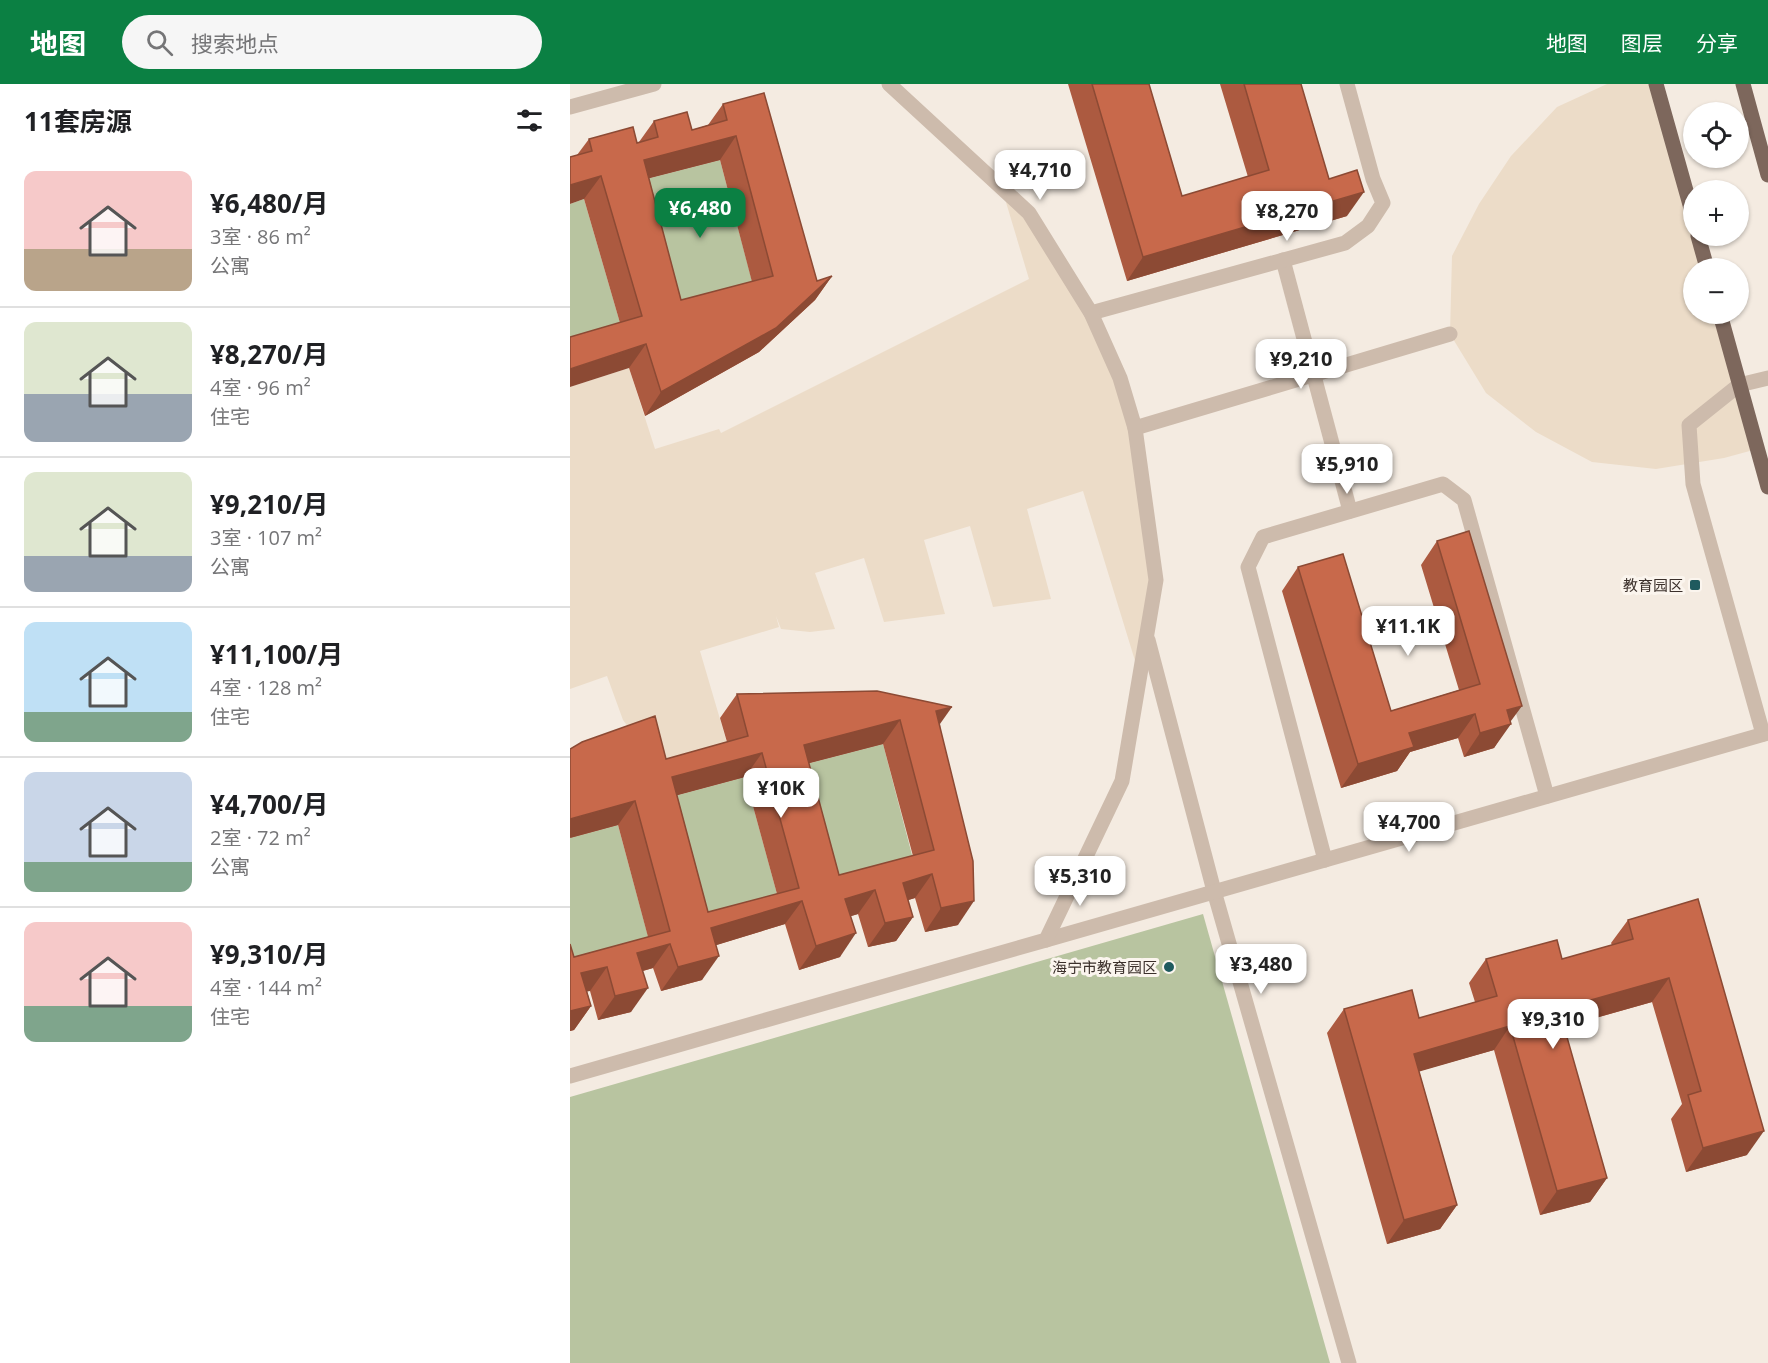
<!DOCTYPE html>
<html lang="zh">
<meta charset="utf-8">
<style>
:root{--surface:#fff;--page:#f6f6f6;--text:#202124;--muted:#757577;--line:#e0e0e0;--accent:#0b8043}
body{margin:0;font-family:"Open Sans","Noto Sans SC",sans-serif;background:var(--page);color:var(--text);height:100vh;display:flex;flex-direction:column;font-size:22px;white-space:nowrap}
*{box-sizing:border-box;margin:0}
p{font-size:20px;color:var(--muted)}
.icon{flex:none;width:33px;height:33px;fill:none;stroke:currentColor;stroke-width:2;stroke-linecap:round;stroke-linejoin:round}
.map{position:relative;flex:1;overflow:hidden}
.sheet{display:flex;flex-direction:column;background:var(--surface);width:570px}
.sheet>*{flex:none}
.buttons{position:absolute;left:1113px;top:18px;display:grid;gap:12px}
.buttons a{display:grid;place-items:center;width:66px;height:66px;border-radius:50%;background:var(--surface);box-shadow:0 2px 4px #0004;font-size:30px}
.price{position:absolute;translate:-50% -51px;padding:0 14px;border-radius:12px;background:#fff;color:#222;font-size:20px;line-height:39px;filter:drop-shadow(0 2px 3px #0008)}
.price::after{content:'';position:absolute;left:50%;top:36px;width:18px;height:14px;margin-left:-9px;background:inherit;clip-path:polygon(0 0,100% 0,50% 100%)}
.price.on{background:var(--accent);color:#fff}
ul{padding:0;list-style:none}
li{display:flex;align-items:center;gap:18px;height:150px;padding:0 24px}
li+li{border-top:2px solid var(--line)}
li span{display:grid;place-items:center;flex:none;width:168px;height:120px;border-radius:12px;color:#555}
li>.icon{margin-inline-start:auto}
span .icon{width:72px;height:72px;fill:#fffc;stroke-width:1}
li b{font-size:26px}
h2{display:flex;justify-content:space-between;align-items:center;height:72px;padding:0 24px;font-size:26px}
header{display:flex;align-items:center;gap:36px;box-sizing:border-box;height:84px;padding:0 30px;background:var(--accent);color:#fff}
header strong{font-size:28px}
nav{display:flex;gap:33px;margin-inline-start:auto;font-size:21px}
.search{width:420px;height:54px;background:var(--page);display:flex;align-items:center;gap:15px;box-sizing:border-box;padding:0 21px;border-radius:33px;color:var(--muted);font-size:22px}
main{display:flex;flex:1;min-height:0}
.map>svg:first-child{display:block}
.green{fill:#b8c4a0}
.plaza{fill:#ecdcc8}
.lines{fill:none;stroke-linecap:round;stroke-linejoin:round}
.minor{stroke:#cdbbac;stroke-width:15}
.major{stroke:#7d675c;stroke-width:15}
.wall{fill:#ac5a40;fill-rule:evenodd}
.shaded-wall{fill:#8c4a34}
.building{fill:#c8694b;stroke:#8c4a34;stroke-width:1.5;fill-rule:evenodd}
.poi-dot{fill:#1f5a5e;stroke:#fbf5ee;stroke-width:2}
.labels{text-anchor:middle;dominant-baseline:central;stroke-width:6;stroke-linejoin:round;paint-order:stroke}
.poi-label{font-size:15px;fill:#3b302b;stroke:#fbf5ee;text-anchor:end}
</style>
<header>
<strong>地图</strong>
<div class="search"><svg class="icon" aria-label="search" viewBox="0 0 24 24"><circle cx="10" cy="10" r="6"/><path d="M15 15l6 6"/></svg>搜索地点</div>
<nav><a>地图</a><a>图层</a><a>分享</a></nav>
</header>
<main>
<section class="sheet">
<h2>11套房源<svg class="icon" aria-label="filters" viewBox="0 0 24 24"><path d="M4 7h16M4 17h16"/><circle cx="9" cy="7" r="2"/><circle cx="15" cy="17" r="2"/></svg></h2>
<ul>
<li><span style="background:linear-gradient(#f6c9c9 65%,#b9a48a 0)"><svg class="icon" aria-label="home" viewBox="0 0 24 24"><path d="M3 11l9-7 9 7M6 9v11h12V9"/></svg></span><div><b>¥6,480/月</b><p>3室 · 86 m²</p><p>公寓</p></div></li>
<li><span style="background:linear-gradient(#dfe7d0 60%,#9aa5b1 0)"><svg class="icon" aria-label="home" viewBox="0 0 24 24"><path d="M3 11l9-7 9 7M6 9v11h12V9"/></svg></span><div><b>¥8,270/月</b><p>4室 · 96 m²</p><p>住宅</p></div></li>
<li><span style="background:linear-gradient(#dfe7d0 70%,#9aa5b1 0)"><svg class="icon" aria-label="home" viewBox="0 0 24 24"><path d="M3 11l9-7 9 7M6 9v11h12V9"/></svg></span><div><b>¥9,210/月</b><p>3室 · 107 m²</p><p>公寓</p></div></li>
<li><span style="background:linear-gradient(#bfe0f5 75%,#7fa58c 0)"><svg class="icon" aria-label="home" viewBox="0 0 24 24"><path d="M3 11l9-7 9 7M6 9v11h12V9"/></svg></span><div><b>¥11,100/月</b><p>4室 · 128 m²</p><p>住宅</p></div></li>
<li><span style="background:linear-gradient(#c9d6e8 75%,#7fa58c 0)"><svg class="icon" aria-label="home" viewBox="0 0 24 24"><path d="M3 11l9-7 9 7M6 9v11h12V9"/></svg></span><div><b>¥4,700/月</b><p>2室 · 72 m²</p><p>公寓</p></div></li>
<li><span style="background:linear-gradient(#f6c9c9 70%,#7fa58c 0)"><svg class="icon" aria-label="home" viewBox="0 0 24 24"><path d="M3 11l9-7 9 7M6 9v11h12V9"/></svg></span><div><b>¥9,310/月</b><p>4室 · 144 m²</p><p>住宅</p></div></li>
</ul>
</section>
<div class="map">
<svg width="1198" height="1279" viewBox="0 0 1198 1279">
<rect width="100%" height="100%" fill="#f4ebe1"/>
<!-- green -->
<g class="green">
<path d="M150 76 187 216 94 240 57 100Z"/>
<path d="M14 115 55 256 0 272V120Z"/>
<path d="M313 660 347 790 252 815 217 685Z"/>
<path d="M175 693 212 828 122 852 86 717Z"/>
<path d="M48 741 83 871 0 894V754Z"/>
<path d="M633 830 760 1279H0V1013Z"/>
</g>
<!-- plaza -->
<g class="plaza">
<path d="M1037 0H1086L1123 135 1124 152 1137 184H1124V230H1150L1187 365 1154 374 1086 385 1022 378 966 348 916 309 880 250 882 172 909 120 941 72 987 23Z"/>
<path d="M432 105 459 129 550 294 586 496 570 593 513 407 457 425 481 515 423 523 400 442 354 456 375 530 314 538 294 474 245 489 265 545 240 548 211 545 206 532 209 543 130 567 162 676 79 698 68 656 53 636 37 592 0 605V303L59 284 85 365 149 345 151 349 459 195Z"/>
</g>
<g class="lines">
<!-- minor -->
<g class="minor">
<path d="M0 23 84 0"/>
<path d="M713 176 780 427"/>
<path d="M521 229 775 159 798 142 813 119 803 95 777 0"/>
<path d="M565 344 880 250"/>
<path d="M578 556 644 807 779 1279"/>
<path d="M1193 650 1123 400 1119 341 1169 301 1198 294"/>
<path d="M755 776 678 483 693 453 873 400 894 416 977 712"/>
<path d="M476 856 1198 649"/>
<path d="M0 992 476 856 552 697 586 496 565 344 550 294 521 229 459 129 319 0"/>
</g>
<!-- major -->
<g class="major">
<path d="M1086 0 1124 135"/>
<path d="M1173 0 1198 91"/>
<path d="M1128 152 1137 184"/>
<path d="M1150 230 1198 403"/>
</g>
</g>
<!-- wall -->
<g class="wall">
<path d="M498 0H579L612 112 678 93 650 0H731L759 95 777 132 557 197Z"/>
<path d="M153 20 247 197 262 192 245 216 189 268 75 332 59 284 50 239 14 115 7 71 19 55 69 58 84 37 122 46 138 41ZM150 76 182 198 111 216 79 94Z"/>
<path d="M867 457 940 638 924 664 894 673 888 654 840 668 827 687 771 704 712 507 728 483 821 627 889 606 851 481Z"/>
<path d="M167 610 370 640 388 841 355 848 345 814 338 816 343 833 326 857 298 863 288 830 281 832 270 873 229 886 215 840 146 861 132 896 91 907 83 884 73 887 61 928 28 936 20 907H17L21 922 4 946 0 947V860L4 873 78 853 48 741 0 754 96 675 157 658 150 634ZM313 660 343 772 269 791 239 679ZM175 693 207 810 138 828 107 711Z"/>
<path d="M1128 815 1177 1071 1116 1088 1101 1035 1112 1020 1082 918 994 943 1037 1094 1020 1118 970 1131 924 966 849 987 887 1121 870 1145 817 1160 757 949 774 925 849 934 905 918 899 899 916 875H992L1042 861 1041 859 1058 836Z"/>
</g>
<!-- shaded-wall -->
<g class="shaded-wall">
<path d="M166 52 150 76 57 100 74 76Z"/>
<path d="M31 92 14 115 0 120V101Z"/>
<path d="M794 108 777 132 557 197 573 173Z"/>
<path d="M262 192 245 216 189 268 75 332 91 308Z"/>
<path d="M76 260 59 284 0 303V285Z"/>
<path d="M952 622 938 641 941 640 924 664 894 673 910 649 937 626Z"/>
<path d="M382 623 365 647 366 627Z"/>
<path d="M905 630 888 654 840 668 827 687 771 704 788 680 839 649Z"/>
<path d="M330 636 313 660 217 685 234 661Z"/>
<path d="M192 669 175 693 86 717 102 693Z"/>
<path d="M65 717 48 741 0 754V735Z"/>
<path d="M362 790 345 814 316 823 333 799Z"/>
<path d="M305 806 288 830 258 839 275 815Z"/>
<path d="M232 817 215 840 124 868 141 844Z"/>
<path d="M404 817 388 841 355 848 371 824Z"/>
<path d="M343 833 326 857 298 863 315 839Z"/>
<path d="M286 849 270 873 229 886 246 862Z"/>
<path d="M100 860 83 884 50 893 67 869Z"/>
<path d="M149 872 132 896 91 907 108 883Z"/>
<path d="M37 883 20 907 0 911 11 889Z"/>
<path d="M1099 894 1082 918 972 949 989 925Z"/>
<path d="M78 904 61 928 28 936 45 912Z"/>
<path d="M21 922 4 946 0 947V927Z"/>
<path d="M940 942 924 966 827 994 844 970Z"/>
<path d="M1194 1047 1177 1071 1116 1088 1133 1064Z"/>
<path d="M1037 1094 1020 1118 970 1131 987 1107Z"/>
<path d="M887 1121 870 1145 817 1160 834 1136Z"/>
</g>
<!-- building -->
<g class="building">
<path d="M522 0H579L612 112 699 86 674 0H731L759 95 787 86 794 108 573 173Z"/>
<path d="M194 9 247 197 262 192 206 244 91 308 76 260 0 285V253L72 232 31 92 0 101V73L22 67 19 55 63 43 67 59 88 53 84 37 117 28 122 46 157 36 153 20ZM166 52 203 192 111 216 74 76Z"/>
<path d="M899 447 952 622 937 626 941 640 910 649 905 630 839 649 844 663 788 680 728 483 773 470 821 627 910 600 867 457Z"/>
<path d="M307 607 382 623 366 627 403 777 404 817 371 824 362 790 333 799 343 833 315 839 305 806 275 815 286 849 246 862 232 817 141 844 149 872 108 883 100 860 67 869 78 904 45 912 37 883 11 889 21 922 0 927V860L4 873 100 847 65 717 0 735V665L12 658 85 632 96 675 178 652 167 610ZM330 636 364 766 269 791 234 661ZM192 669 229 804 138 828 102 693Z"/>
<path d="M1128 815 1194 1047 1133 1064 1118 1011 1131 1007 1099 894 989 925 1037 1094 987 1107 940 942 844 970 887 1121 834 1136 774 925 842 906 849 934 927 912 916 875 987 856 992 875 1063 855 1058 836Z"/>
</g>
<!-- markers -->
<g class="poi-dot">
<rect x="1119" y="495" width="12" height="12" rx="3"/>
<circle cx="599" cy="883" r="6"/>
</g>
<g class="labels">
<!-- poi labels -->
<g class="poi-label">
<text x="1113" y="501">教育园区</text>
<text x="587" y="883">海宁市教育园区</text>
</g>
</g>
</svg>
<div class="buttons">
<a><svg class="icon" aria-label="locate" viewBox="0 0 24 24"><circle cx="12" cy="12" r="6"/><path d="M12 2v4M12 18v4M2 12h4M18 12h4"/></svg></a>
<a>+</a>
<a>−</a>
</div>
<b class="price" style="left:470px;top:117px">¥4,710</b>
<b class="price on" style="left:130px;top:155px">¥6,480</b>
<b class="price" style="left:717px;top:158px">¥8,270</b>
<b class="price" style="left:731px;top:306px">¥9,210</b>
<b class="price" style="left:777px;top:411px">¥5,910</b>
<b class="price" style="left:838px;top:573px">¥11.1K</b>
<b class="price" style="left:211px;top:735px">¥10K</b>
<b class="price" style="left:839px;top:769px">¥4,700</b>
<b class="price" style="left:510px;top:823px">¥5,310</b>
<b class="price" style="left:691px;top:911px">¥3,480</b>
<b class="price" style="left:983px;top:966px">¥9,310</b>
</div>
</main>
